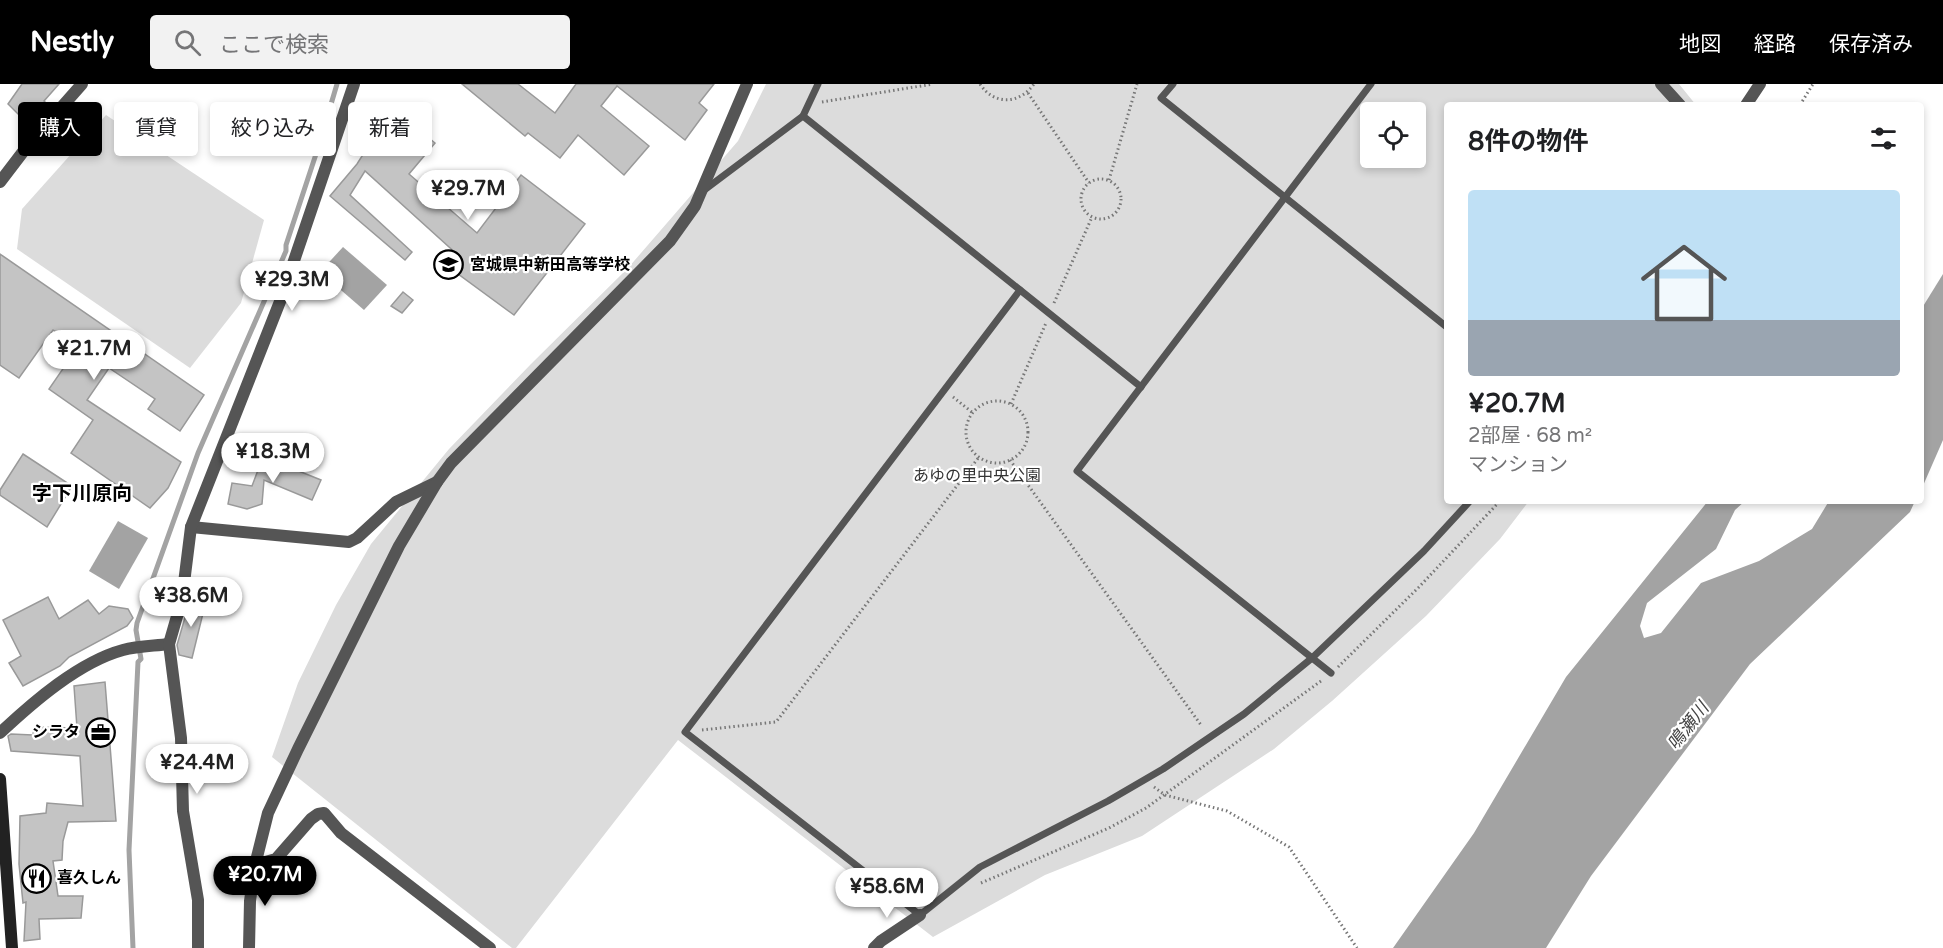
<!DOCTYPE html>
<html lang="ja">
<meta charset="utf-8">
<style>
:root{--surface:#fff;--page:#f2f2f2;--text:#202124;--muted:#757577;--accent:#000}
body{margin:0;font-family:"Varela Round","Noto Sans JP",sans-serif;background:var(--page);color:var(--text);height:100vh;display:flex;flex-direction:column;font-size:22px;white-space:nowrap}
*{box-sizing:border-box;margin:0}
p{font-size:20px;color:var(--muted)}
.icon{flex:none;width:33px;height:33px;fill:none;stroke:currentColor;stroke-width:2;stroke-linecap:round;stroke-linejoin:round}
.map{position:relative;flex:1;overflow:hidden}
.details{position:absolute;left:1444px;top:18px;width:480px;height:402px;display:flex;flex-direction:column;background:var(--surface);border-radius:6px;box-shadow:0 3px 9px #0003}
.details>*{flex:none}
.hud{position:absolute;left:18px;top:18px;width:570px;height:54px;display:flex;gap:12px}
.tools{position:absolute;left:1360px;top:18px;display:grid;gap:12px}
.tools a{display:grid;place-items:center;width:66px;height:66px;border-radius:6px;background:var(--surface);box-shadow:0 3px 9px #0003;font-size:30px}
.price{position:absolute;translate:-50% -51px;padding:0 14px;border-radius:21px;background:#fff;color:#222;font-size:20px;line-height:39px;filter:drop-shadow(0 2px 3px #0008)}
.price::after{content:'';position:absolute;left:50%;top:36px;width:18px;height:14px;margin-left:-9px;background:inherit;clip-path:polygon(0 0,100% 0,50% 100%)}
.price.current{background:var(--accent);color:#fff}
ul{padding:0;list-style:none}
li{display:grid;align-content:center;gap:12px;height:318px;padding:0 24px}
li span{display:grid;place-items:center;height:186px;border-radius:6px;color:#555}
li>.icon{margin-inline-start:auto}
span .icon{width:108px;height:108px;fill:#fffc;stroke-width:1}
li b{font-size:26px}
h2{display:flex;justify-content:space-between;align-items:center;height:72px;padding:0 24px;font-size:26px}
.pill{padding:0 21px;border-radius:6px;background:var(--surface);box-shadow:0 3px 9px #0003;font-size:21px;line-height:54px}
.pill.current{background:var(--accent);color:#fff}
header{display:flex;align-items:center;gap:36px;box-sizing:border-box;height:84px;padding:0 30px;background:var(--accent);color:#fff}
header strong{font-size:28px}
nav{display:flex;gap:33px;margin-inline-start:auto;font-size:21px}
.search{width:420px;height:54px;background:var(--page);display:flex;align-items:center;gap:15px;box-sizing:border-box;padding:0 21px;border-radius:6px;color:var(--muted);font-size:22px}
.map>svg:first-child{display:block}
.green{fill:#dcdcdc;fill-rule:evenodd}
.water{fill:#a3a3a3}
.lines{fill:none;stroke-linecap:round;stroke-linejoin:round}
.stream{stroke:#a3a3a3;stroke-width:5}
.building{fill:#c4c4c4;stroke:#999;stroke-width:1.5}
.path{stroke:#777;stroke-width:3;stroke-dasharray:1.5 3;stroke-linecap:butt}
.lane{stroke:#555;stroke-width:7}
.street{stroke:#555;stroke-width:12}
.secondary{stroke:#222;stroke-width:12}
.labels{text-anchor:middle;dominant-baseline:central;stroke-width:4.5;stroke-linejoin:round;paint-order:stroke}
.poi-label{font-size:16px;font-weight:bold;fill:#000;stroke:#fff;text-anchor:start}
.park-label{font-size:16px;fill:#333;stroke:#fff}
.water-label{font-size:18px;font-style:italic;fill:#444;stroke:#fff}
.quarter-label{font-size:20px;font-weight:bold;fill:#000;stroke:#fff}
</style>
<header>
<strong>Nestly</strong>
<div class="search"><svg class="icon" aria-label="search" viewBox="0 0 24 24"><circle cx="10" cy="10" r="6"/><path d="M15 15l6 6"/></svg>ここで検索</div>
<nav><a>地図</a><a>経路</a><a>保存済み</a></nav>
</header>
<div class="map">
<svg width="1943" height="864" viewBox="0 0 1943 864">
<rect width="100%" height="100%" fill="#fff"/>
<!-- green -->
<g class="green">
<path d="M766 0H1679L1696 21H1448V417H1529L1500 455 1426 532 1332 617 1274 665 1142 752 1045 791 933 853 678 656 516 864H512L272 673 298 599 336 521 371 460 449 365 531 280 628 184 738 57ZM1371 28H1416V74H1371Z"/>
<path d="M106 31 264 136 241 219 190 284 17 165 22 125Z"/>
</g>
<!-- water -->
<g class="water">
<path d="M343 163 387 201 364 226 320 188Z"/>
<path d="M1943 190V356L1922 404V224Z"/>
<path d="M1708 417H1745L1735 426 1716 465 1647 519 1640 542 1644 554 1661 549 1701 499 1759 477 1812 445 1829 417H1915L1910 428 1750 580 1591 792 1546 864H1393L1474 749 1566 593Z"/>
<path d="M118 437 148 454 119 505 89 487Z"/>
</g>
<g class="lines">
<!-- stream -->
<path class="stream" d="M133 864 129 766 138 578 141 575 136 546 137 539 198 369 286 167V161L318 64 337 0"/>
</g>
<!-- building -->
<g class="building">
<path d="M22 0H59L44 17 46 19 28 40 8 20Z"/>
<path d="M462 0H518L555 29 576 0H714L699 19 707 26 685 56 617 2 601 22 649 62 624 91 578 51 560 74 528 49 525 52Z"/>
<path d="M404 33 435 59 409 90 477 149 521 91 585 140 514 231 450 184 459 172 365 87 350 111 412 168 405 176 330 112 357 80 371 58 378 64Z"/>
<path d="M0 170 204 311 180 347 148 325 155 315 109 284 87 316 181 378 168 404 150 424 71 369 93 336 49 305 78 263 53 246 19 294 0 281Z"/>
<path d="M403 208 413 216 402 229 391 222Z"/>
<path d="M23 370 72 402 47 443 0 411V406Z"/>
<path d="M263 373 281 378V380L321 396 312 416 264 396 262 420 247 425 228 420 232 399 252 402Z"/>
<path d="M48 513 59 535 88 516 99 530 109 522 128 525 133 534 127 542 69 573 60 582 23 602 9 579 21 572 3 536Z"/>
<path d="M191 513 206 517 192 574 179 571 177 561Z"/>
<path d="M105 598 116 737 68 738 63 757 62 776 53 777 58 812H83L81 834 39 835 40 855 24 857 26 818 23 819 19 780 20 732 46 729 47 719 83 722 80 672 11 667 8 652 11 650 33 651 34 643 77 644 74 602Z"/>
</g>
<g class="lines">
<!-- path -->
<g class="path">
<path d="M980 0C994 22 1020 20 1034 0"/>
<path d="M1028 9 1089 99"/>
<path d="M822 18 933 0"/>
<path d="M1800 21 1813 0"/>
<circle cx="1101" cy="115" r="20"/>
<path d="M1109 96 1137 0"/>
<path d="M1054 219 1092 133"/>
<path d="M953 313 973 329"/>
<circle cx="997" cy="348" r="31"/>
<path d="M1011 320 1046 239"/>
<path d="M1010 376 1201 641"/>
<path d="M1338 583 1419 503 1500 417"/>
<path d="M702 646 776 638 979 373"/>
<path d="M1154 703 1165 711 1227 727 1289 763 1357 864"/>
<path d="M981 799 1109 744 1146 724 1321 597"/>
</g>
<!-- lane -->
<g class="lane">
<path d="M1173 0 1161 14 1448 244"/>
<path d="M803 32 1141 303"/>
<path d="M703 107 803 32 818 0"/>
<path d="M1020 206 685 648 920 831 980 783 1108 717 1163 685 1244 630 1312 574 1424 467 1470 417"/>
<path d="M1331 589 1077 387 1371 0"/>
</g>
<!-- street -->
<g class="street">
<path d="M1661 0 1680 21"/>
<path d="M1746 21 1760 0"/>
<path d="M0 98 29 60 82 0"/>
<path d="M191 443 349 458 357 454 396 418 437 398"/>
<path d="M0 649C33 618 79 578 123 566 138 562 154 562 169 560"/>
<path d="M255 781 276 775 311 735 318 730 324 729 341 749 490 864"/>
<path d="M198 864V816L183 727 181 654 169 560 182 515 191 443 281 215 354 0"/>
<path d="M249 864 250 817 255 781 268 729 298 665 399 462 437 398 451 379 670 157 695 122 747 0"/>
<path d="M874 864 881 857 920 831"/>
</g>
<!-- secondary -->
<path class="secondary" d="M0 695 12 864"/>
</g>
<!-- icons -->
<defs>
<symbol id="school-ring" viewBox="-11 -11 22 22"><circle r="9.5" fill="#fff" stroke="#000" stroke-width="1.5"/><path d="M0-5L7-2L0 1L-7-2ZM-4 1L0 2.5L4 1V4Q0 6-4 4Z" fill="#000"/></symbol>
<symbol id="office-ring" viewBox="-11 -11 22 22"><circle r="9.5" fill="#fff" stroke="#000" stroke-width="1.5"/><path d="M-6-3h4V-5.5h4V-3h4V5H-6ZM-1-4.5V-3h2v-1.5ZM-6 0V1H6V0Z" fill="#000"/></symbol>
<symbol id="restaurant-ring" viewBox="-11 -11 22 22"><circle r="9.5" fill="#fff" stroke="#000" stroke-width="1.5"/><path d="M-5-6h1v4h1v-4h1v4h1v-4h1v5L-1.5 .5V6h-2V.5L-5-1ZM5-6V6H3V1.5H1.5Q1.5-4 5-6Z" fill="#000"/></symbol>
</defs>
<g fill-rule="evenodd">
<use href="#school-ring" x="432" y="164" width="33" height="33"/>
<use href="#office-ring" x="84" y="632" width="33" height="33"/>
<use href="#restaurant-ring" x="20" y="778" width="33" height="33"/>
</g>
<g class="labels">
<!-- poi labels -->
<g class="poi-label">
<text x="470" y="181">宮城県中新田高等学校</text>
<text x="80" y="648" text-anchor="end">シラタ</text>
<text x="57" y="794">喜久しん</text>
</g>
<!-- park labels -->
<g class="park-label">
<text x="977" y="392">あゆの里中央公園</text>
</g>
<!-- water labels -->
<g class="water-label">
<text transform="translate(1688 642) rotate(-52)">鳴瀬川</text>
</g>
<!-- quarter labels -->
<g class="quarter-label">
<text x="82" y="410">字下川原向</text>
</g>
</g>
</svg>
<div class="tools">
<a><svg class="icon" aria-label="locate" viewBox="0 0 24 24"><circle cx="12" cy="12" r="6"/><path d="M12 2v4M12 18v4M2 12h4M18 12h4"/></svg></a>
</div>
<b class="price" style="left:468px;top:137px">¥29.7M</b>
<b class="price" style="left:292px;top:228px">¥29.3M</b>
<b class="price" style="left:94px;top:297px">¥21.7M</b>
<b class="price" style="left:273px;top:400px">¥18.3M</b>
<b class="price" style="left:191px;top:544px">¥38.6M</b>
<b class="price" style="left:197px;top:711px">¥24.4M</b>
<b class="price current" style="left:265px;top:823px">¥20.7M</b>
<b class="price" style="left:887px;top:835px">¥58.6M</b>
<div class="hud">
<a class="pill current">購入</a>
<a class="pill">賃貸</a>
<a class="pill">絞り込み</a>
<a class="pill">新着</a>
</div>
<section class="details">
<h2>8件の物件<svg class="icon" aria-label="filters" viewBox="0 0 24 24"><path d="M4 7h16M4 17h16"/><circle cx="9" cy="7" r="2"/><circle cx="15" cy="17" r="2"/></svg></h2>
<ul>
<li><span style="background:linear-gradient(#bfe0f5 70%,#9aa5b1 0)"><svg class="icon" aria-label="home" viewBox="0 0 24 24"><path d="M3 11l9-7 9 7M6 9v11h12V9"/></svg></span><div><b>¥20.7M</b><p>2部屋 · 68 m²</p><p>マンション</p></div></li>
</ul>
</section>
</div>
